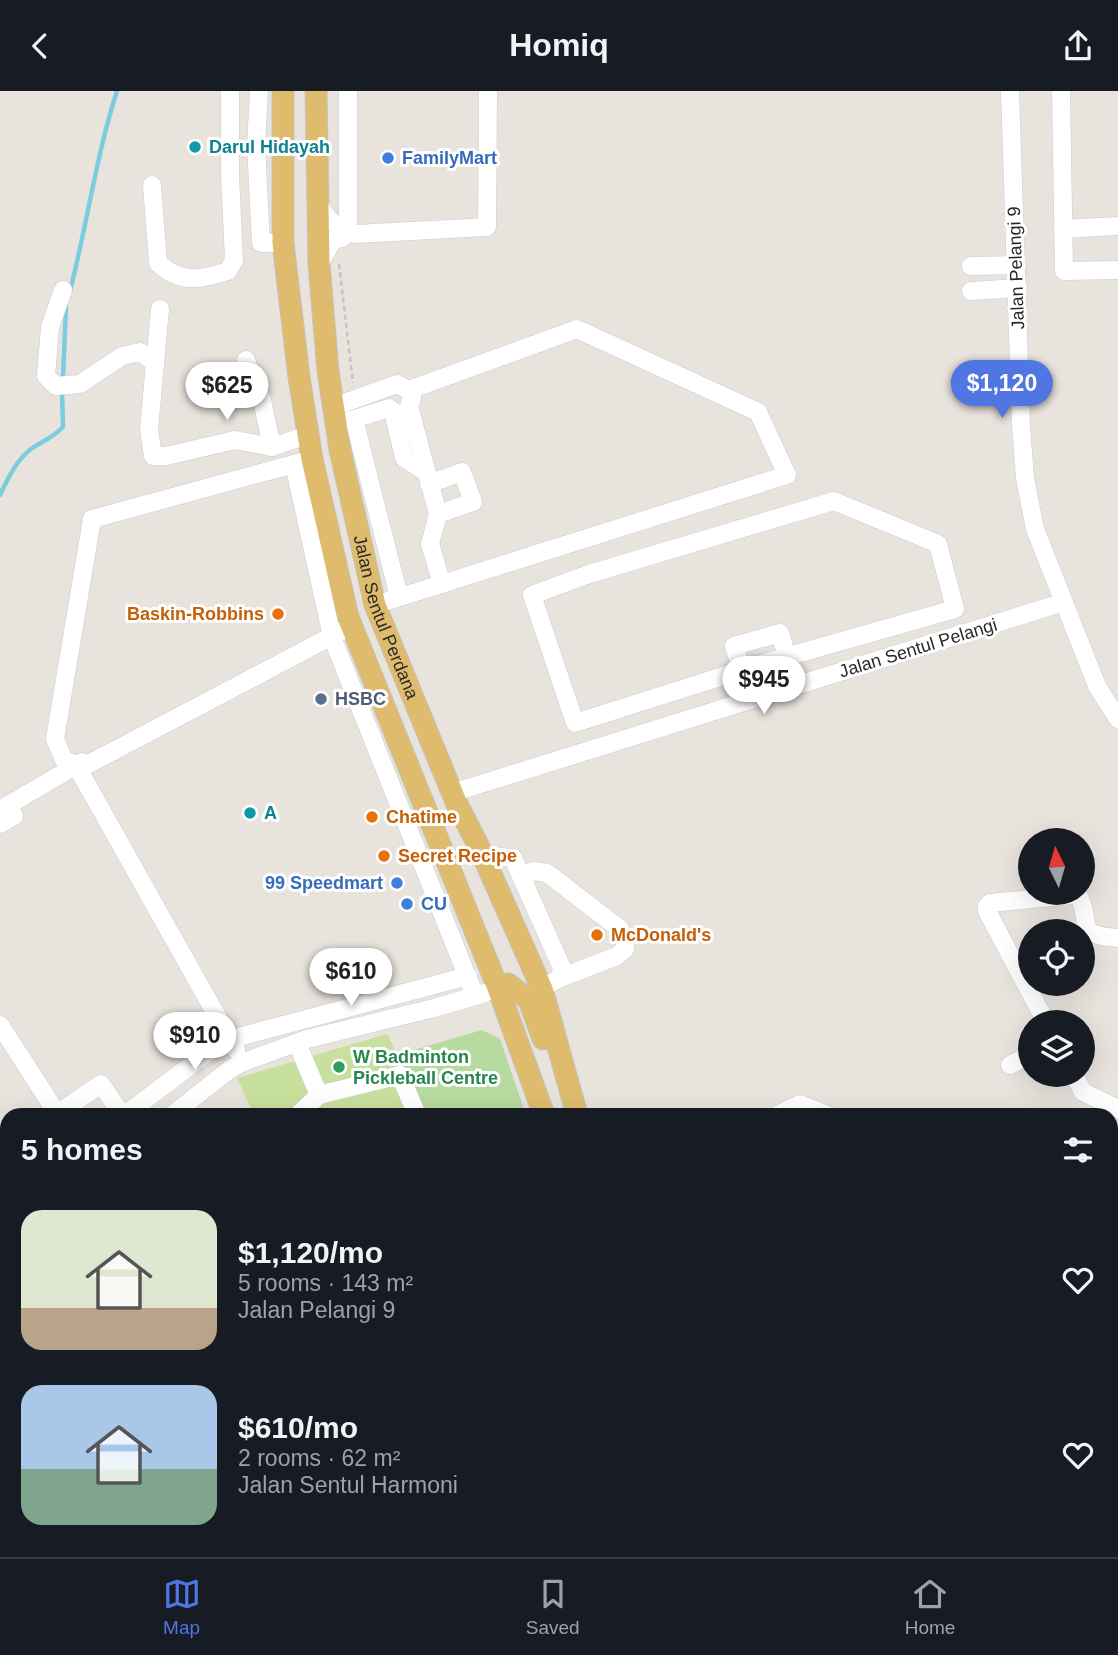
<!DOCTYPE html>
<meta charset="utf-8">
<style>
:root{--surface:#171b24;--page:#242831;--text:#f1f3f6;--muted:#9ea1a6;--line:#363941;--accent:#5076e3}
body{margin:0;font-family:Arial,sans-serif;background:var(--page);color:var(--text);height:100vh;display:flex;flex-direction:column;font-size:26px;white-space:nowrap}
*{box-sizing:border-box;margin:0}
p{font-size:23px;color:var(--muted)}
.icon{flex:none;width:38px;height:38px;fill:none;stroke:currentColor;stroke-width:2;stroke-linecap:round;stroke-linejoin:round}
.map{position:relative;flex:1;overflow:hidden}
.panel{position:absolute;left:0px;top:1017px;width:1118px;height:450px;display:flex;flex-direction:column;background:var(--surface);border-radius:21px 21px 0 0;box-shadow:0 7px 28px #0002}
.panel>*{flex:none}
.needle{width:46px;rotate:355deg}
.fabs{position:absolute;left:1018px;top:737px;display:grid;gap:14px}
.fabs a{display:grid;place-items:center;width:77px;height:77px;border-radius:50%;background:var(--surface);box-shadow:0 7px 28px #0002;font-size:35px}
.price{position:absolute;translate:-50% -60px;padding:0 16px;border-radius:24px;background:#fff;color:#222;font-size:23px;line-height:46px;filter:drop-shadow(0 2px 4px #0008)}
.price::after{content:'';position:absolute;left:50%;top:42px;width:21px;height:16px;margin-left:-10px;background:inherit;clip-path:polygon(0 0,100% 0,50% 100%)}
.price.on{background:var(--accent);color:#fff}
ul{padding:0;list-style:none}
li{display:flex;align-items:center;gap:21px;height:175px;padding:0 21px}
li span{display:grid;place-items:center;flex:none;width:196px;height:140px;border-radius:21px;color:#555}
li>.icon{margin-inline-start:auto}
span .icon{width:84px;height:84px;fill:#fffc;stroke-width:1}
li b{font-size:30px}
h2{display:flex;justify-content:space-between;align-items:center;height:84px;padding:0 21px;font-size:30px}
header{display:flex;justify-content:space-between;align-items:center;height:91px;padding:0 21px;background:var(--surface);font-size:32px;font-weight:600}
.tab-bar{display:flex;justify-content:space-around;align-items:center;height:98px;border-top:2px solid var(--line);background:var(--surface);font-size:19px;color:var(--muted)}
.tab-bar a{display:grid;justify-items:center;gap:4px}
.tab-bar .on{color:var(--accent)}
.map>svg:first-child{display:block}
.green{fill:#b7daa0}
.pitch{fill:#c8e09d}
.lines{fill:none;stroke-linecap:round;stroke-linejoin:round}
.stream{stroke:#7cccdf;stroke-width:4.5}
.minor-casing{stroke:#c8ccd5;stroke-width:19}
.major-casing{stroke:#c3c3c3;stroke-width:23}
.path{stroke:#c3c3c3;stroke-width:2.5;stroke-dasharray:5 3.5;stroke-linecap:butt}
.minor{stroke:#fff;stroke-width:18}
.major{stroke:#dfbc6d;stroke-width:21}
.culture-dot{fill:#0f9aa8;stroke:#fff;stroke-width:2.5}
.shop-dot{fill:#3f7fe0;stroke:#fff;stroke-width:2.5}
.food-dot{fill:#e8710a;stroke:#fff;stroke-width:2.5}
.service-dot{fill:#5c6f8a;stroke:#fff;stroke-width:2.5}
.leisure-dot{fill:#2e9e5b;stroke:#fff;stroke-width:2.5}
.labels{text-anchor:middle;dominant-baseline:central;stroke-width:6;stroke-linejoin:round;paint-order:stroke}
.culture-label{font-size:18px;font-weight:bold;fill:#0d838f;stroke:#fff;text-anchor:start}
.shop-label{font-size:18px;font-weight:bold;fill:#366cbe;stroke:#fff;text-anchor:start}
.street-label{font-size:18px;fill:#292929;stroke:#fff}
.food-label{font-size:18px;font-weight:bold;fill:#c56008;stroke:#fff;text-anchor:start}
.service-label{font-size:18px;font-weight:bold;fill:#4e5e75;stroke:#fff;text-anchor:start}
.leisure-label{font-size:18px;font-weight:bold;fill:#27864d;stroke:#fff;text-anchor:start}
</style>
<header><svg class="icon" aria-label="back" viewBox="0 0 24 24"><path d="M15 5l-7 7 7 7"/></svg>Homiq<svg class="icon" aria-label="share" viewBox="0 0 24 24"><path d="M12 15V3M7 8l5-5 5 5M5 13v7h14v-7"/></svg></header>
<div class="map">
<svg width="1118" height="1466" viewBox="0 0 1118 1466">
<rect width="100%" height="100%" fill="#e9e3dd"/>
<!-- green -->
<path class="green" d="M482 939 500 948 526 1024H425L397 964Z"/>
<!-- pitch -->
<path class="pitch" d="M387 943 425 1024H254L237 987Z"/>
<g class="lines">
<!-- stream -->
<g class="stream">
<path d="M70 200C87 134 96 65 117 0"/>
<path d="M63 287 66 215"/>
<path d="M0 404C7 389 17 368 31 358 44 349 51 348 63 336L62 302"/>
<path d="M0 1060 7 1081"/>
<path d="M40 1460V1466"/>
</g>
<defs>
<g id="minor">
<path d="M259 0 256 54 261 152H283"/>
<path d="M348 0V141"/>
<path d="M1010 0 1021 335 1025 387 1035 438 1097 595 1118 628"/>
<path d="M1061 0 1064 180 1118 179"/>
<path d="M152 94 158 172C181 193 200 189 228 180L234 169 230 83V0"/>
<path d="M318 111C324 127 338 139 356 143L487 136 488 0"/>
<path d="M1063 138 1118 135"/>
<path d="M319 173 333 149 342 147 348 141"/>
<path d="M971 175 1017 174"/>
<path d="M63 199 50 236 46 285 56 295 80 293 122 265 140 261 153 270"/>
<path d="M971 200 1018 197"/>
<path d="M160 218 149 338 153 365H166L235 349 272 356 307 344"/>
<path d="M246 269 262 309 272 356"/>
<path d="M333 316 397 293 409 299 412 307 409 315 438 423 430 453 442 493"/>
<path d="M393 320 404 367 425 380"/>
<path d="M354 328 399 506"/>
<path d="M345 331 389 317"/>
<path d="M312 368 92 428 55 648 64 669 83 676 351 535"/>
<path d="M294 373 332 546 475 905"/>
<path d="M429 393 462 381 473 411 438 423"/>
<path d="M834 410 938 453 955 518 761 573 575 632 532 504 589 483Z"/>
<path d="M375 514 787 384 758 321 577 238 409 299"/>
<path d="M742 580 734 555 780 542 787 566"/>
<path d="M76 674 236 959"/>
<path d="M452 702 1064 511"/>
<path d="M0 719 82 671"/>
<path d="M0 733 14 725 8 714"/>
<path d="M482 764 513 767 562 877 560 887 551 892"/>
<path d="M521 785 534 780 547 782 620 838 625 849V858L617 865 560 887"/>
<path d="M1046 931 987 820V815L990 812 1073 804 1079 806C1094 835 1071 843 1118 847"/>
<path d="M0 934 58 1024"/>
<path d="M297 952 319 1004"/>
<path d="M1010 974 1031 963"/>
<path d="M1074 984 1083 1001 1118 1018"/>
<path d="M57 1023 101 993 122 1024"/>
<path d="M125 1024 207 962 231 948 468 885"/>
<path d="M172 1024 229 979 241 972 307 948 434 917 485 902"/>
<path d="M298 1024 319 1004 400 984 417 1024"/>
<path d="M777 1024 800 1013 827 1024"/>
<path d="M457 1460 459 1466"/>
<path d="M1003 1460 1016 1466"/>
<path d="M1051 1460 1052 1466"/>
<path d="M562 1466 566 1460"/>
</g>
<g id="major">
<path d="M283 0V152L299 286 312 368 348 526 498 897 544 1024"/>
<path id="s1" d="M316 0 319 173 328 280 340 359 375 514 456 711 479 756 542 898 577 1024"/>
<path d="M508 893 529 909 543 948"/>
<path d="M691 1460 693 1466"/>
<path d="M725 1460 727 1466"/>
</g>
</defs>
<!-- minor casing -->
<use href="#minor" class="minor-casing"/>
<!-- major casing -->
<use href="#major" class="major-casing"/>
<!-- path -->
<path class="path" d="M339 173 353 292"/>
<!-- minor -->
<use href="#minor" class="minor"/>
<!-- major -->
<use href="#major" class="major"/>
</g>
<!-- markers -->
<g class="culture-dot">
<circle cx="195" cy="56" r="7"/>
<circle cx="250" cy="722" r="7"/>
</g>
<g class="shop-dot">
<circle cx="388" cy="67" r="7"/>
<circle cx="397" cy="792" r="7"/>
<circle cx="407" cy="813" r="7"/>
</g>
<g class="food-dot">
<circle cx="278" cy="523" r="7"/>
<circle cx="372" cy="726" r="7"/>
<circle cx="384" cy="765" r="7"/>
<circle cx="597" cy="844" r="7"/>
</g>
<circle class="service-dot" cx="321" cy="608" r="7"/>
<circle class="leisure-dot" cx="339" cy="976" r="7"/>
<g class="labels">
<!-- culture labels -->
<g class="culture-label">
<text x="209" y="56">Darul Hidayah</text>
<text x="264" y="722">A</text>
</g>
<!-- shop labels -->
<g class="shop-label">
<text x="402" y="67">FamilyMart</text>
<text x="383" y="792" text-anchor="end">99 Speedmart</text>
<text x="421" y="813">CU</text>
</g>
<!-- street labels -->
<g class="street-label">
<text transform="translate(1016 177) rotate(-92)">Jalan Pelangi 9</text>
<text stroke="none"><textPath href="#s1" startOffset="534">Jalan Sentul Perdana</textPath></text>
<text transform="translate(918 557) rotate(-17)">Jalan Sentul Pelangi</text>
</g>
<!-- food labels -->
<g class="food-label">
<text x="264" y="523" text-anchor="end">Baskin-Robbins</text>
<text x="386" y="726">Chatime</text>
<text x="398" y="765">Secret Recipe</text>
<text x="611" y="844">McDonald's</text>
</g>
<!-- service labels -->
<g class="service-label">
<text x="335" y="608">HSBC</text>
</g>
<!-- leisure labels -->
<g class="leisure-label">
<text x="353" y="966">W Badminton<tspan x="353" dy="21">Pickleball Centre</tspan></text>
</g>
</g>
</svg>
<div class="fabs">
<a><svg class="needle" viewBox="-14 -14 28 28"><path d="M0-13l5 13h-10z" fill="#e53935"/><path d="M0 13l5-13h-10z" fill="#9ea1a6"/></svg></a>
<a><svg class="icon" aria-label="locate" viewBox="0 0 24 24"><circle cx="12" cy="12" r="6"/><path d="M12 2v4M12 18v4M2 12h4M18 12h4"/></svg></a>
<a><svg class="icon" aria-label="layers" viewBox="0 0 24 24"><path d="M12 4l9 5-9 5-9-5zM3 14l9 5 9-5"/></svg></a>
</div>
<b class="price on" style="left:1002px;top:329px">$1,120</b>
<b class="price" style="left:227px;top:331px">$625</b>
<b class="price" style="left:764px;top:625px">$945</b>
<b class="price" style="left:351px;top:917px">$610</b>
<b class="price" style="left:195px;top:981px">$910</b>
<section class="panel">
<h2>5 homes<svg class="icon" aria-label="filters" viewBox="0 0 24 24"><path d="M4 7h16M4 17h16"/><circle cx="9" cy="7" r="2"/><circle cx="15" cy="17" r="2"/></svg></h2>
<ul>
<li><span style="background:linear-gradient(#dfe7d0 70%,#b9a48a 0)"><svg class="icon" aria-label="home" viewBox="0 0 24 24"><path d="M3 11l9-7 9 7M6 9v11h12V9"/></svg></span><div><b>$1,120/mo</b><p>5 rooms · 143 m²</p><p>Jalan Pelangi 9</p></div><svg class="icon" aria-label="heart" viewBox="0 0 24 24"><path d="M12 20l-8-8c-3-5 5-10 8-4 3-6 11-1 8 4z"/></svg></li>
<li><span style="background:linear-gradient(#a9c7e8 60%,#7fa58c 0)"><svg class="icon" aria-label="home" viewBox="0 0 24 24"><path d="M3 11l9-7 9 7M6 9v11h12V9"/></svg></span><div><b>$610/mo</b><p>2 rooms · 62 m²</p><p>Jalan Sentul Harmoni</p></div><svg class="icon" aria-label="heart" viewBox="0 0 24 24"><path d="M12 20l-8-8c-3-5 5-10 8-4 3-6 11-1 8 4z"/></svg></li>
</ul>
</section>
</div>
<nav class="tab-bar">
<a class="on"><svg class="icon" aria-label="map" viewBox="0 0 24 24"><path d="M3 6l6-2 6 2 6-2v14l-6 2-6-2-6 2zM9 4v14M15 6v14"/></svg>Map</a>
<a><svg class="icon" aria-label="saved" viewBox="0 0 24 24"><path d="M7 4h10v16l-5-4-5 4z"/></svg>Saved</a>
<a><svg class="icon" aria-label="home" viewBox="0 0 24 24"><path d="M3 11l9-7 9 7M6 9v11h12V9"/></svg>Home</a>
</nav>
